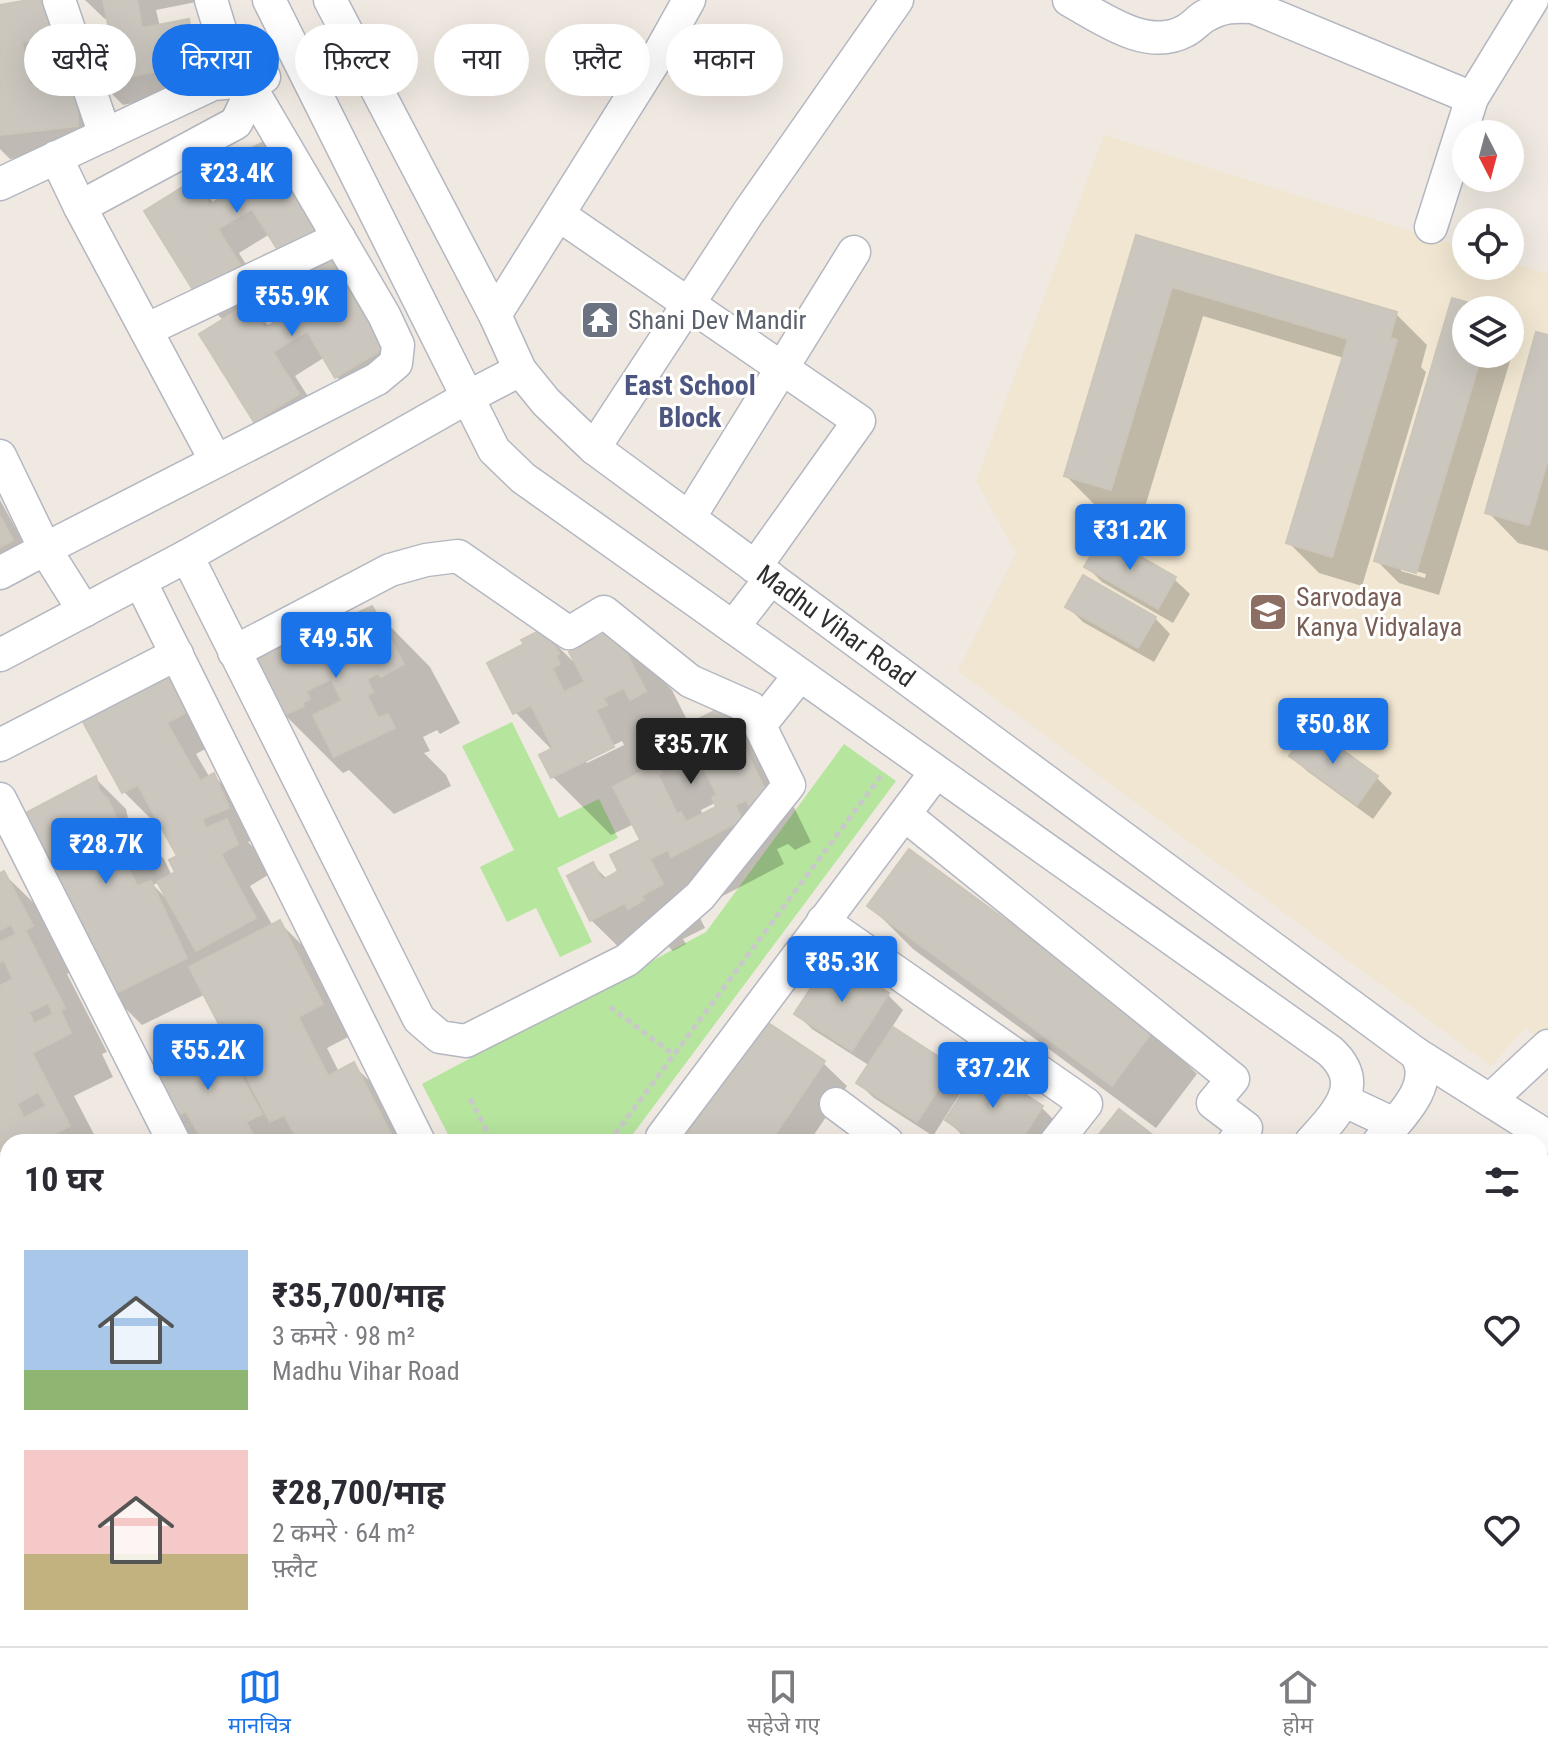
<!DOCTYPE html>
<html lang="hi">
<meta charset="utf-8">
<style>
:root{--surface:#fff;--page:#f7f7f7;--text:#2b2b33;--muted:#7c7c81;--line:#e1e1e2;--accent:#1a73e8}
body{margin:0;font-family:"Roboto Condensed","Noto Sans Devanagari",sans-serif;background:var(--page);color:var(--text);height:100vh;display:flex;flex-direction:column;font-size:30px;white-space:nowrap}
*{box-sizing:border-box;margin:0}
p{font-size:26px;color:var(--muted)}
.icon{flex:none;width:44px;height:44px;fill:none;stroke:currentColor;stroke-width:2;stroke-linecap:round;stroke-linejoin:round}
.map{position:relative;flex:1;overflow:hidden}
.details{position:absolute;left:0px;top:1134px;width:1548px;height:512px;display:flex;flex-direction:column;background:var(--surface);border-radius:24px 24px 0 0;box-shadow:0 8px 32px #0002}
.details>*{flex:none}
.guide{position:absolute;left:24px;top:24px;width:800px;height:72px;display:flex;gap:16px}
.needle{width:52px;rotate:174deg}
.tools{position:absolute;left:1452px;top:120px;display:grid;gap:16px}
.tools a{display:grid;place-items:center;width:72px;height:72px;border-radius:50%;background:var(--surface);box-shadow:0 8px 32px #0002;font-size:40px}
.price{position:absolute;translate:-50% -68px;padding:0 18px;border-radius:8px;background:var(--accent);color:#fff;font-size:26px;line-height:52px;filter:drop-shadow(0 2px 4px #0008)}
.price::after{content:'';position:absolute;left:50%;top:48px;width:24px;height:18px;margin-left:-12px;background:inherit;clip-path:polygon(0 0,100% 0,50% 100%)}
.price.selected{background:#222;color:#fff}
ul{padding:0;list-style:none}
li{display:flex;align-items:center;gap:24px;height:200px;padding:0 24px}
li span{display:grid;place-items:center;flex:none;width:224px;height:160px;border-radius:0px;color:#555}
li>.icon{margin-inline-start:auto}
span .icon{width:96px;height:96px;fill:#fffc;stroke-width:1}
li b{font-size:34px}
h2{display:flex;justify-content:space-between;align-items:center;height:96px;padding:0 24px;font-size:34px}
.pill{padding:0 28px;border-radius:36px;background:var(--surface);box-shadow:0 8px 32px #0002;font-size:28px;line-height:72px}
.pill.selected{background:var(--accent);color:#fff}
.tab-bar{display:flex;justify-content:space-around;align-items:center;height:112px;border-top:2px solid var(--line);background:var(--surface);font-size:22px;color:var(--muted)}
.tab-bar a{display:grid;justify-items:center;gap:4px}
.tab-bar .selected{color:var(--accent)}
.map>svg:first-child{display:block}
.education{fill:#f0e6d1;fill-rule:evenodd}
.green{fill:#b6e59e}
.shadow{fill:#0003;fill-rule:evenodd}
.building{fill:#cbc7bf;stroke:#cbc5ba;stroke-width:2;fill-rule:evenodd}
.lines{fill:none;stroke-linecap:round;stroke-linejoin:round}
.minor-casing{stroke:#b4b7c1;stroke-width:35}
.path{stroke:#c9c9c9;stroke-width:5;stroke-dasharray:6 4;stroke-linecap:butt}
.minor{stroke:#fff;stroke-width:32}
.labels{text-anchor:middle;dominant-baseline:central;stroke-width:6;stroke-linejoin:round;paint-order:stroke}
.worship-label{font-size:26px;fill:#5b616d;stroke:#fff;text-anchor:start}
.education-label{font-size:26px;fill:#785e54;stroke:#fff;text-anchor:start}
.street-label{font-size:26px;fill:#2e2e2e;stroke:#fff}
.neighbourhood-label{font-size:28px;font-weight:bold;fill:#4d5680;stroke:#fff}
</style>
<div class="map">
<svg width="1548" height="1646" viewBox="0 0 1548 1646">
<rect width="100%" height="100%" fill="#efe9e1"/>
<!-- education -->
<path class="education" d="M1104 135 1466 248V266H1510V262L1548 274V1042L1525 1028 1491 1066 958 671 1016 553 976 481ZM1466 310H1510V354H1466Z"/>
<!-- green -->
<g class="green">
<path d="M512 722 559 818 599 799 618 838 557 868 592 942 560 957 536 908 507 922 480 867 514 850 462 746Z"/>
<path d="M844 744 896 781 627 1142H452L422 1084 706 932Z"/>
</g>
<!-- shadow -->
<g class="shadow">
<path d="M40 0 84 58 44 65 47 84 76 79 101 148 10 159 0 149V7Z"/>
<path d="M85 0H195L196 2 156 10 160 27 188 21 211 44 217 87 123 105 100 82 113 35 109 18 105 19Z"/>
<path d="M194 183 215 204 241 187 352 255 333 264 350 281 407 372 360 400 337 377 325 357 295 376 321 417 278 443 255 420 224 321 200 297ZM270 234 302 274 297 311 270 327 248 305 265 295 239 253Z"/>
<path d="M1138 237 1396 314 1427 345 1421 367 1426 372 1362 586 1319 573 1289 543 1344 358 1203 316 1141 520 1096 506 1066 476Z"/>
<path d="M1453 300 1487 310H1466V354H1510V328L1518 335 1439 595 1399 583 1376 560ZM1401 567 1426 574 1425 578 1401 571Z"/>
<path d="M1548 337V551L1518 543 1488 512Z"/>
<path d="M0 500 35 563 0 583Z"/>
<path d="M1087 567 1174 579 1190 594 1173 623 1102 582Z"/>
<path d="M1068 607 1155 618 1170 634 1154 662 1083 622Z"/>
<path d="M372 608 430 667 460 723 440 734 437 730 423 737 430 751 424 753 446 775 451 786 394 814 349 770 343 773 285 715 305 637 318 650 362 629Z"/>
<path d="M614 632 672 690 690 726 724 709 767 752 811 842 795 850 788 844 777 849 784 864 717 899 692 902 705 928 683 939 686 944 673 951 668 946 635 963 591 920 593 865 607 879 621 872 612 856 643 841 634 824 611 835 553 777 542 755 552 750 515 712 543 638 547 636 578 666ZM622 741 624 745 587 763 584 760ZM717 802 719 808 703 816 701 810Z"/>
<path d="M162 670 192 700 216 743 196 754 210 778 214 776 244 806 258 838 248 842 258 852 268 875 250 886 273 926 280 923 310 953 352 1035 327 1048 339 1072 353 1065 384 1095 408 1142H196L173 1119 217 1034 235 1053 206 994 142 1025 111 994 101 965 52 857 32 838 96 779 126 809 129 823 164 859 172 876 178 873 180 857 159 820 154 822 124 792ZM160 882 169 901 153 885Z"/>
<path d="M1311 729 1377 778 1392 793 1373 819 1307 771 1291 755Z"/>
<path d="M4 874 48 917 75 970 67 974 107 1052 102 1054 113 1077 74 1096 98 1142H8V1159L3 1151 0 1152V876Z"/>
<path d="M869 905 1153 1031 1197 1074 1156 1128 913 949Z"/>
<path d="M888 995 903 1010 891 1029 951 1067 967 1083 933 1136 874 1098 858 1083 870 1066 812 1029 797 1014Z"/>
<path d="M823 1063 847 1086 809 1142H692Z"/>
<path d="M982 1068 1042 1108 1065 1131 1058 1142H969L947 1120Z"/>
<path d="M0 1159 8 1167V1368L0 1352Z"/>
<path d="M0 1475 8 1483V1556L0 1560Z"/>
<path d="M8 1575V1638H54L58 1646H0V1576Z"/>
<path d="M517 1638H612L617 1646H521Z"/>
<path d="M679 1638H775L779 1646H683Z"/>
</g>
<!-- building -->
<g class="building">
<path d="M28 0H52L62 35 22 42 29 85 77 77 78 126 0 135V5Z"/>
<path d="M103 0H137L142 28 189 19 195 64 98 83 88 38 110 34Z"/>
<path d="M278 135 330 232 281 255 252 209 218 229 244 271 198 298 144 211 194 180 209 205 239 187 223 162Z"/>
<path d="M1136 235 1397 312 1390 338 1397 340 1332 557 1286 543 1348 339 1172 287 1111 490 1064 476Z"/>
<path d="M327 255 385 348 335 378 307 331 273 352 299 394 254 422 199 334 249 303 265 328 294 310 279 285Z"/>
<path d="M1452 298 1494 310H1466V354H1482L1416 573 1374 561Z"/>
<path d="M1536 332 1548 335V459L1529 525 1485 513Z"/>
<path d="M0 516 13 540 0 547Z"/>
<path d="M1103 535 1176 577 1158 609 1084 567Z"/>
<path d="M1083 575 1156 617 1138 648 1065 607Z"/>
<path d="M372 606 404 664 381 677 378 673 367 679 373 692 367 695 378 718 388 714 395 728 334 757 313 715 342 701 331 679 306 691 310 699 302 703 304 706 283 716 256 659 306 635 313 650 359 629 351 616Z"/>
<path d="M614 629 646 691 630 700 624 688 603 698 607 705 596 710 614 747 551 778 539 755 553 748 531 705 513 714 487 663 524 644 521 640 539 631 541 636 548 633 559 654 556 655 560 664 552 668 564 692 585 682 569 652Z"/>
<path d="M162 667 186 712 167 723 200 781 214 773 229 808 202 819 206 828 227 819 238 844 221 854 256 918 196 951 157 882 175 872 169 860 177 856 138 785 122 793 78 713Z"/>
<path d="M724 706 769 798 750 808 746 800 735 805 742 820 671 857 668 850 650 859 613 787 647 769 640 756 648 752 645 746ZM689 751 693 758 697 756 703 767 717 795 712 797 716 807 686 822 681 812 677 814 658 775 662 773 659 766Z"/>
<path d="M1310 726 1378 776 1357 805 1289 756Z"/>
<path d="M96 776 99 790 108 799 123 832 134 827 143 845 122 855 137 886 151 881 187 958 110 996 99 964 39 835 31 839 20 816Z"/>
<path d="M640 840 663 884 641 896 644 900 628 909 625 903 590 921 567 876 593 862 602 880 608 877 618 871 610 855Z"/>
<path d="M909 849 1154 1029 1112 1086 867 906Z"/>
<path d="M4 871 33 926 25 930 65 1008 60 1010 71 1033 32 1053 70 1126 38 1142H8V1158L5 1159 0 1148V986L13 979 4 960 0 962V942L16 934 11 924 0 930V873ZM48 1003 53 1014 34 1024 29 1012ZM38 1092 46 1106 24 1118 17 1104Z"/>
<path d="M280 920 323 1004 298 1017 328 1076 354 1062 395 1142H299L284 1115 270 1122 189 967Z"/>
<path d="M831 957 889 993 852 1051 794 1014Z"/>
<path d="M764 1020 825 1061 770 1142H692L685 1137Z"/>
<path d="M893 1027 953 1066 917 1122 856 1083Z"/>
<path d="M217 1032 262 1114 246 1122 257 1142H203L186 1111 171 1120 150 1070Z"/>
<path d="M981 1065 1043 1106 1020 1142H977L945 1120Z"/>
<path d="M1119 1109 1162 1142H1093Z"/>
<path d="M0 1203 8 1218V1261L0 1265Z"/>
<path d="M8 1288V1372L0 1357V1293Z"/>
<path d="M6 1571 8 1574V1638H41L45 1646H0V1574Z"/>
<path d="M379 1638H494L500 1644 497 1646H365Z"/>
<path d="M514 1638H593L597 1646H519Z"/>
<path d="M677 1638H736L720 1646H681Z"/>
</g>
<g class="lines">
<defs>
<g id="minor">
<path d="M59 0 105 135"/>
<path d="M211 0 236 82"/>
<path d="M269 0 494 450 523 478 1330 1051C1367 1085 1336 1114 1311 1142"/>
<path d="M330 0 495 315 520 370 546 402 594 448 1415 1053C1438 1084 1397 1120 1379 1142"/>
<path d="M1069 0C1102 18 1147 52 1185 31 1193 27 1198 20 1205 16 1223 6 1234 6 1253 7L1472 98"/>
<path d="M56 157 80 207 216 461"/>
<path d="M0 184 213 84 257 80"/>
<path d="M80 207 236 123 257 80 264 77"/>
<path d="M559 215 859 421 755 567"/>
<path d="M1431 227 1472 98 1532 0"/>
<path d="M495 315 660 52 689 0"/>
<path d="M146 330 339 238"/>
<path d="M594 448 748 213 897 0"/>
<path d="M0 456 45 549 377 379 396 363 398 345 384 315 252 90"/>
<path d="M689 518 854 252"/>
<path d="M187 556 419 1019 440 1037 466 1041 627 960 700 896 789 785 751 708 690 681 604 612 569 633 458 556 426 560 390 570 234 652"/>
<path d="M0 573 45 549 84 611"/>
<path d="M140 581 419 1142"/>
<path d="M733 627 771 578"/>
<path d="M0 655 187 556 468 397 520 370"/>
<path d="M760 725 800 675"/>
<path d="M0 745 177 654"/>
<path d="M0 799 174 1142"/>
<path d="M905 815 1233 1079 1213 1103 1246 1128 1234 1142"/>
<path d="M823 921 1086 1104 1056 1142"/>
<path d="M1415 1053 1548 1137"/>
<path d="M1490 1100 1548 1046"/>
<path d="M1345 1101 1394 1124"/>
<path d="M836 1104 887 1142"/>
<path d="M668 1142 662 1137 936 772"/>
<path d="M1540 1253 1548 1258"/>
<path d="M0 1395 8 1411"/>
<path d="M1540 1395 1548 1400"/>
<path d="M0 1462 8 1477"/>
<path d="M1540 1533 1548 1538"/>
<path d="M642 1638 647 1646"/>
<path d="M1279 1638 1293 1646"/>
<path d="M1518 1638 1531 1646"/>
<path d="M294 1646 309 1638"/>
<path d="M844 1646 851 1638"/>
<path d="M913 1646 920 1638"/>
</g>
</defs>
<!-- minor casing -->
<use href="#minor" class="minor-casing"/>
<!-- path -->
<g class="path">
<path d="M610 1007 674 1055"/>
<path d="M470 1099 493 1142"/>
<path d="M609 1142 883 773"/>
</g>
<!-- minor -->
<use href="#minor" class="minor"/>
</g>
<!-- icons -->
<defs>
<symbol id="temple-square" viewBox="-11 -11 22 22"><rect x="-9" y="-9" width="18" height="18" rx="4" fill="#6b7280" stroke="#fff"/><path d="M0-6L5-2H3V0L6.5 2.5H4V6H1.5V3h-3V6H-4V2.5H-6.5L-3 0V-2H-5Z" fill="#fff"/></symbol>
<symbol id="school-square" viewBox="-11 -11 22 22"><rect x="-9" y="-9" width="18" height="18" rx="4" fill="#8d6e63" stroke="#fff"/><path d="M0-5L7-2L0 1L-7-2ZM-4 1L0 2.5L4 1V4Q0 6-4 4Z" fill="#fff"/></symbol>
</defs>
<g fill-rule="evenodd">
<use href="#temple-square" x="578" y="298" width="44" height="44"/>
<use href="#school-square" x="1246" y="590" width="44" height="44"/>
</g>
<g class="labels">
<!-- worship labels -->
<g class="worship-label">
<text x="628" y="320">Shani Dev Mandir</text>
</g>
<!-- education labels -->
<g class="education-label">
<text x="1296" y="597">Sarvodaya<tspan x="1296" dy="30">Kanya Vidyalaya</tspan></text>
</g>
<!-- street labels -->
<g class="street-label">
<text transform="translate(836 626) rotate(36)">Madhu Vihar Road</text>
</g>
<!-- neighbourhood labels -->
<g class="neighbourhood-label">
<text x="690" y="385">East School<tspan x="690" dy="32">Block</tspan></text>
</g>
</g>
</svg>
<div class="tools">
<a><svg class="needle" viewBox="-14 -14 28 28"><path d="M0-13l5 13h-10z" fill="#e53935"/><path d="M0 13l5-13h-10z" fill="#7c7c81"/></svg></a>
<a><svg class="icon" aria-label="locate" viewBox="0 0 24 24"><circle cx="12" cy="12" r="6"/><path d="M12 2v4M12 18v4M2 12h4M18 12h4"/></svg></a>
<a><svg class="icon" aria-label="layers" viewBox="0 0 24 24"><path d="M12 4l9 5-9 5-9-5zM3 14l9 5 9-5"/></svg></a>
</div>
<b class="price" style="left:237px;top:215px">₹23.4K</b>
<b class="price" style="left:292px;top:338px">₹55.9K</b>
<b class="price" style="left:1130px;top:572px">₹31.2K</b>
<b class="price" style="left:336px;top:680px">₹49.5K</b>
<b class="price" style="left:1333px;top:766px">₹50.8K</b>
<b class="price selected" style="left:691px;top:786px">₹35.7K</b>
<b class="price" style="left:106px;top:886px">₹28.7K</b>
<b class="price" style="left:842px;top:1004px">₹85.3K</b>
<b class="price" style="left:208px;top:1092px">₹55.2K</b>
<b class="price" style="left:993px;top:1110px">₹37.2K</b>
<div class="guide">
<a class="pill">खरीदें</a>
<a class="pill selected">किराया</a>
<a class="pill">फ़िल्टर</a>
<a class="pill">नया</a>
<a class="pill">फ़्लैट</a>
<a class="pill">मकान</a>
</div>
<section class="details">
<h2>10 घर<svg class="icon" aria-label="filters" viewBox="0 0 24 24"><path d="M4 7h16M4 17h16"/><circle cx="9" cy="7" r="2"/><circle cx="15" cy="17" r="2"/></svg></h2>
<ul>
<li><span style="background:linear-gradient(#a9c7e8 75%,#8fb573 0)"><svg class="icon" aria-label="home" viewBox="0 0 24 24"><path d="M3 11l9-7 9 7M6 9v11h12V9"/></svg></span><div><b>₹35,700/माह</b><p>3 कमरे · 98 m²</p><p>Madhu Vihar Road</p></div><svg class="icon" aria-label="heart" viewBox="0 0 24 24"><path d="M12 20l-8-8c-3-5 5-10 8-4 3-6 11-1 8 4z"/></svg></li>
<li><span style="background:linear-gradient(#f6c9c9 65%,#c2b280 0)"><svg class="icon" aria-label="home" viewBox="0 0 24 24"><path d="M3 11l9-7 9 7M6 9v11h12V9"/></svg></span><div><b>₹28,700/माह</b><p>2 कमरे · 64 m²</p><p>फ़्लैट</p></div><svg class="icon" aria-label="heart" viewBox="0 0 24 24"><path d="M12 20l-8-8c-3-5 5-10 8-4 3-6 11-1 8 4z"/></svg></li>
</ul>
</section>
</div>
<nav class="tab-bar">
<a class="selected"><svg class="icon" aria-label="map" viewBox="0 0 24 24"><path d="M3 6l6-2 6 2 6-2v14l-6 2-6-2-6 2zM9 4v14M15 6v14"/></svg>मानचित्र</a>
<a><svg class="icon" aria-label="saved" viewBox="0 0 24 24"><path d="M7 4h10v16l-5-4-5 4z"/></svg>सहेजे गए</a>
<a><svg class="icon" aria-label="home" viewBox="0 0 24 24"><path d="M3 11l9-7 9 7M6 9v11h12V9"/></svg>होम</a>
</nav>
